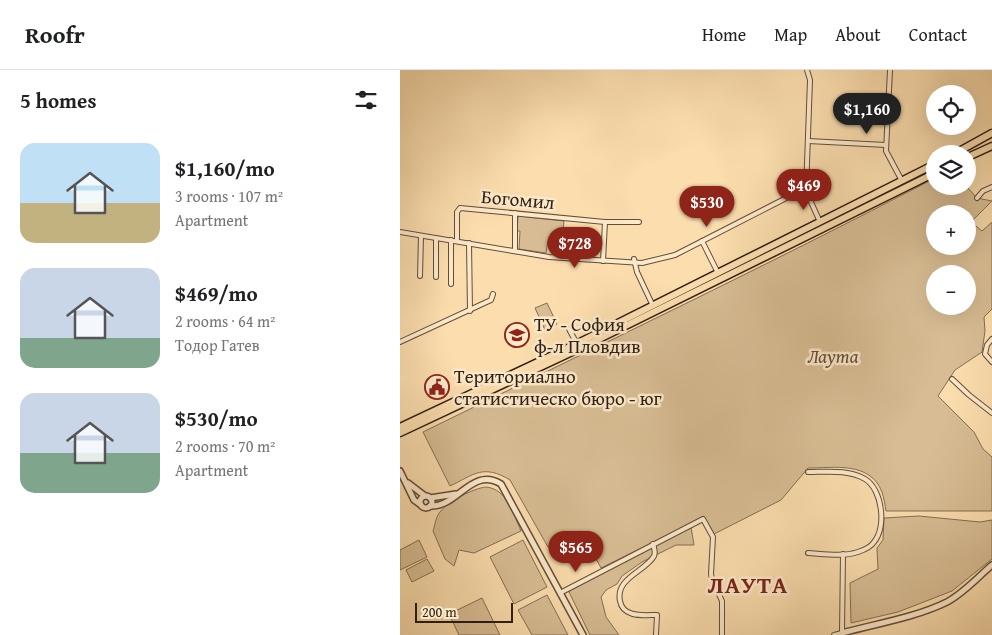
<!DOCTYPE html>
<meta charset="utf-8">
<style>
:root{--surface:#fff;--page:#f2f2f2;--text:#202124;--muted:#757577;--line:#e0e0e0;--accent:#8f2418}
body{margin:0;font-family:"Gentium Book Plus",serif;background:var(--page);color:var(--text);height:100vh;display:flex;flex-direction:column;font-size:19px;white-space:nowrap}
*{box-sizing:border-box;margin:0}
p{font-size:16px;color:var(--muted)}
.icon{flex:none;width:28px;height:28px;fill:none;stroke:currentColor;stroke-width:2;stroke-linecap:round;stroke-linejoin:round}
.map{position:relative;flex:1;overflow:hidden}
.side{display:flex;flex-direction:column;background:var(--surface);width:400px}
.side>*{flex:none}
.fabs{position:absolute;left:526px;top:15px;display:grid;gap:10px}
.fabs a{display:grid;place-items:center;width:50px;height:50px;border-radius:50%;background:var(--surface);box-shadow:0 5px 20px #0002;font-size:25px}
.scale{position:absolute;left:15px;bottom:12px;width:98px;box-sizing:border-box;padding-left:5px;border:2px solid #2f1f14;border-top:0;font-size:14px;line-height:18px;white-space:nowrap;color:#2f1f14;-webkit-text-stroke:4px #fce9ca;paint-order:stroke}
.price{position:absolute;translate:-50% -42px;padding:0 11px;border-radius:18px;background:var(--accent);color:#fff;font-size:16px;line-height:32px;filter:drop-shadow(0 1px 2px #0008)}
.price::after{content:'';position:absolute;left:50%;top:30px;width:15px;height:11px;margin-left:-8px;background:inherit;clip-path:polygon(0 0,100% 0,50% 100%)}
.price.on{background:#222;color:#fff}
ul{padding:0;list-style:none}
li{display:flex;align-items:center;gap:15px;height:125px;padding:0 20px}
li span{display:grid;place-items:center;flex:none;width:140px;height:100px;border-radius:15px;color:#555}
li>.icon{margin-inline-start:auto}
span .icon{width:60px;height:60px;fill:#fffc;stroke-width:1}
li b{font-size:21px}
h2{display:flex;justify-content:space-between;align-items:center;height:60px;padding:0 20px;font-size:21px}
header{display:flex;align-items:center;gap:30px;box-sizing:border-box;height:70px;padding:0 25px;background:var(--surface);border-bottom:1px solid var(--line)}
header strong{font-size:24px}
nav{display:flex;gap:28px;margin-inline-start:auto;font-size:18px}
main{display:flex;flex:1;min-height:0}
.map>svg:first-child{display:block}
.green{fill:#d8bd94;stroke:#846e54;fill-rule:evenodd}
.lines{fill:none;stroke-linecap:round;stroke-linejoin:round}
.minor-casing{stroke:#624e3a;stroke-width:6}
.tertiary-casing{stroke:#624e3a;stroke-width:8}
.primary-casing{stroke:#2f1f14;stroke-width:9}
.minor{stroke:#fce9ca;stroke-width:4}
.tertiary{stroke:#fce9ca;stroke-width:5}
.primary{stroke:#fbddae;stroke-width:6}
.labels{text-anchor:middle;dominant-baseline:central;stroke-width:5;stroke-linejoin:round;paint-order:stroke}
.street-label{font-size:19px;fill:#2f1f14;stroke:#fce9ca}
.poi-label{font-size:19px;fill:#2f1f14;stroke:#fce9ca;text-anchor:start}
.park-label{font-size:19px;font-style:italic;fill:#624e3a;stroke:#fce9ca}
.district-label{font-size:24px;font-weight:bold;letter-spacing:1px;fill:#7a1f14;stroke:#fce9ca}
</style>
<header>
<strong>Roofr</strong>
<nav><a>Home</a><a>Map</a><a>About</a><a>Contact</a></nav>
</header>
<main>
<section class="side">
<h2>5 homes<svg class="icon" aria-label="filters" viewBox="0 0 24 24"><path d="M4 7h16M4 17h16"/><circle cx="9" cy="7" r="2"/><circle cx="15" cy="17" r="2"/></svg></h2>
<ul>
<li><span style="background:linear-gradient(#bfe0f5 60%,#c2b280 0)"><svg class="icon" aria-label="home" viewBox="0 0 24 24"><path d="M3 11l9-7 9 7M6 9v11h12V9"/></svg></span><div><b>$1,160/mo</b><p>3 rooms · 107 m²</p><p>Apartment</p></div></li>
<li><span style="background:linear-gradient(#c9d6e8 70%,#7fa58c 0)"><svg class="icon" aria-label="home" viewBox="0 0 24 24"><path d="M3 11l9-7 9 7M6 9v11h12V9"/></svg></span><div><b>$469/mo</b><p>2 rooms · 64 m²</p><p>Тодор Гатев</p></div></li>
<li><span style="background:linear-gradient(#c9d6e8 60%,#7fa58c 0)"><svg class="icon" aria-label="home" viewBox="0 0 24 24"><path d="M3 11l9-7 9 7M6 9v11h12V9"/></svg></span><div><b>$530/mo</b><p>2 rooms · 70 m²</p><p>Apartment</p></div></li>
</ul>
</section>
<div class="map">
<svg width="592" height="565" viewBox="0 0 592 565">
<rect width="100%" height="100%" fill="#fbddae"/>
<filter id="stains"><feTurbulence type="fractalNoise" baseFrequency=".004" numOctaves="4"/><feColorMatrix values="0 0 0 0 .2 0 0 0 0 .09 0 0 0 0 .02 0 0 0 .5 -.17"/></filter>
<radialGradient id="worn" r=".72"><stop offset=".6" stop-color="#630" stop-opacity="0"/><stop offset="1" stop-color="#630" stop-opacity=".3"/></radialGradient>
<!-- green -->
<g class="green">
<path d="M535 108V116H566L577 128 592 131 571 152 582 161 592 152V239L584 247 585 261 582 282 555 300 538 326 574 362 583 379 592 387V441H486C485 435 484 428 482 422 470 391 434 398 408 398L381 430 314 464 304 447 201 498 181 461 148 477 110 410C83 394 75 404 50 416L23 362C194 278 366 196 535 108ZM535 144H568V176H535ZM535 204H568V236H535Z"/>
<path d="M118 146 164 151 162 172 148 171 146 183 119 179 120 161H117Z"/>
<path d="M147 233 157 254 145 260 135 238Z"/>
<path d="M86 417C107 419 113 443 121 461L74 483 59 480 54 496 45 489 33 461C35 455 36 446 40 442 47 432 74 418 86 417Z"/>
<path d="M519 446 580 452 592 450V489L552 521 498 542 451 553 450 513 478 499 477 478 483 470 484 448Z"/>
<path d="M291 457 294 475H276L242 492 222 506 217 514 206 520 201 527 206 547 219 565H190L169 522 171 520Z"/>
<path d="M19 470 27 487 0 500V480Z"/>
<path d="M123 470 147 517 114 534 90 487Z"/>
<path d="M27 489 34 501 12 512 6 500Z"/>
<path d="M147 525 168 565H132L118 540Z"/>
<path d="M82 528 100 565H59L49 544Z"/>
</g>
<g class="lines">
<defs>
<g id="minor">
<path d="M407 0 410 10 406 121 420 152"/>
<path d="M490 0 486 81 502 111"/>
<path d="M408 71 486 75"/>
<path d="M577 128 583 121 592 117"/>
<path d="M115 143V181"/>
<path d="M0 162 149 187 242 193 275 185 400 121H406"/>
<path d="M57 171V142L60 138 205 152H239"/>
<path d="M302 171 318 203"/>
<path d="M69 173 70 241"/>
<path d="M234 189 237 202 253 236"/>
<path d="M203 191 205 152"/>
<path d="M20 206 21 166"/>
<path d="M36 207V168"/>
<path d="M51 214V170"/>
<path d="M169 259 177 274"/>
<path d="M592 269 587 275 585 284 592 292"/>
<path d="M0 272 91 230 93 224"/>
<path d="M552 309 569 325 592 343"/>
<path d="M408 402C427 402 448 399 465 409 482 419 487 457 474 472 471 477 464 480 458 482 443 487 424 484 408 483"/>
<path d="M253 474C254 478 256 482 254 486 246 501 215 508 220 531 223 548 244 545 257 545L256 565"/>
<path d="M160 523 303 449 313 467 311 504 312 509 322 531V565"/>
<path d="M434 565 442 563 443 484"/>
</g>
<g id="tertiary">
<path d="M0 401 14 430 21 435"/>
<path d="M8 413 25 426"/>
<circle cx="26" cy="432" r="6"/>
<path d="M30 428 56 424"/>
<path d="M30 436C57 438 72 396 101 414L183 565"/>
<path d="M442 563C475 554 517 547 547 532 564 523 578 507 592 495"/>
</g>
<g id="primary">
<path d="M554 84 592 63"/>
<path d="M568 87 592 76"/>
<path d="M0 357 176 274 535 94"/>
<path d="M0 363 185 276 535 103"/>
</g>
</defs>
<!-- minor casing -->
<use href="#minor" class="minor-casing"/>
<!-- tertiary casing -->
<use href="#tertiary" class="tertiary-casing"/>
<!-- primary casing -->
<use href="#primary" class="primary-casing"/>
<!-- minor -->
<use href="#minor" class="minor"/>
<!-- tertiary -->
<use href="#tertiary" class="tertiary"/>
<!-- primary -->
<use href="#primary" class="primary"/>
</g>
<!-- icons -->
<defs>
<symbol id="university-ring" viewBox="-11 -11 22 22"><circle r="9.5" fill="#fce9ca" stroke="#8f2418" stroke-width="1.5"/><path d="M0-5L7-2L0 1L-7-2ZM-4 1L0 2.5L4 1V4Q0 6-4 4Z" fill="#8f2418"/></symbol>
<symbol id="civic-ring" viewBox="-11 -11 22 22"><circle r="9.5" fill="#fce9ca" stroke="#8f2418" stroke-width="1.5"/><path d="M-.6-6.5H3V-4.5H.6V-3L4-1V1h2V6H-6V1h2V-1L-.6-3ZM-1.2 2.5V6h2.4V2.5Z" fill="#8f2418"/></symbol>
</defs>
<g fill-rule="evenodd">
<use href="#university-ring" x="103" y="251" width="28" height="28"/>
<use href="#civic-ring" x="23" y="303" width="28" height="28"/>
</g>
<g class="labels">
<!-- street labels -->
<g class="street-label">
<text transform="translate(118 129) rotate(5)">Богомил</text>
</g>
<!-- poi labels -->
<g class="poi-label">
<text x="134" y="254">ТУ - София<tspan x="134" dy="22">ф-л Пловдив</tspan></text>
<text x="54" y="306">Териториално<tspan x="54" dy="22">статистическо бюро - юг</tspan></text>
</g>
<!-- park labels -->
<g class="park-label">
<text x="433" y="286">Лаута</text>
</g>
<!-- district labels -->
<g class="district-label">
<text x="348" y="514">ЛАУТА</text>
</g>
</g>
<rect width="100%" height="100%" filter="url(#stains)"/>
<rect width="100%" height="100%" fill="url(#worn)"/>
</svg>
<div class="fabs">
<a><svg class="icon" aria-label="locate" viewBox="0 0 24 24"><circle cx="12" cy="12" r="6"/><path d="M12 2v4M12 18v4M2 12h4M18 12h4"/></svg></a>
<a><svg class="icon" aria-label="layers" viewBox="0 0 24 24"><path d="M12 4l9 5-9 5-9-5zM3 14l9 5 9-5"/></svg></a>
<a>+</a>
<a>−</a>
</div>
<div class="scale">200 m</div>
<b class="price on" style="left:467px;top:65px">$1,160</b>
<b class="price" style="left:404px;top:141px">$469</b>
<b class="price" style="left:307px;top:158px">$530</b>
<b class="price" style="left:175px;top:199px">$728</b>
<b class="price" style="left:176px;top:503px">$565</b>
</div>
</main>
